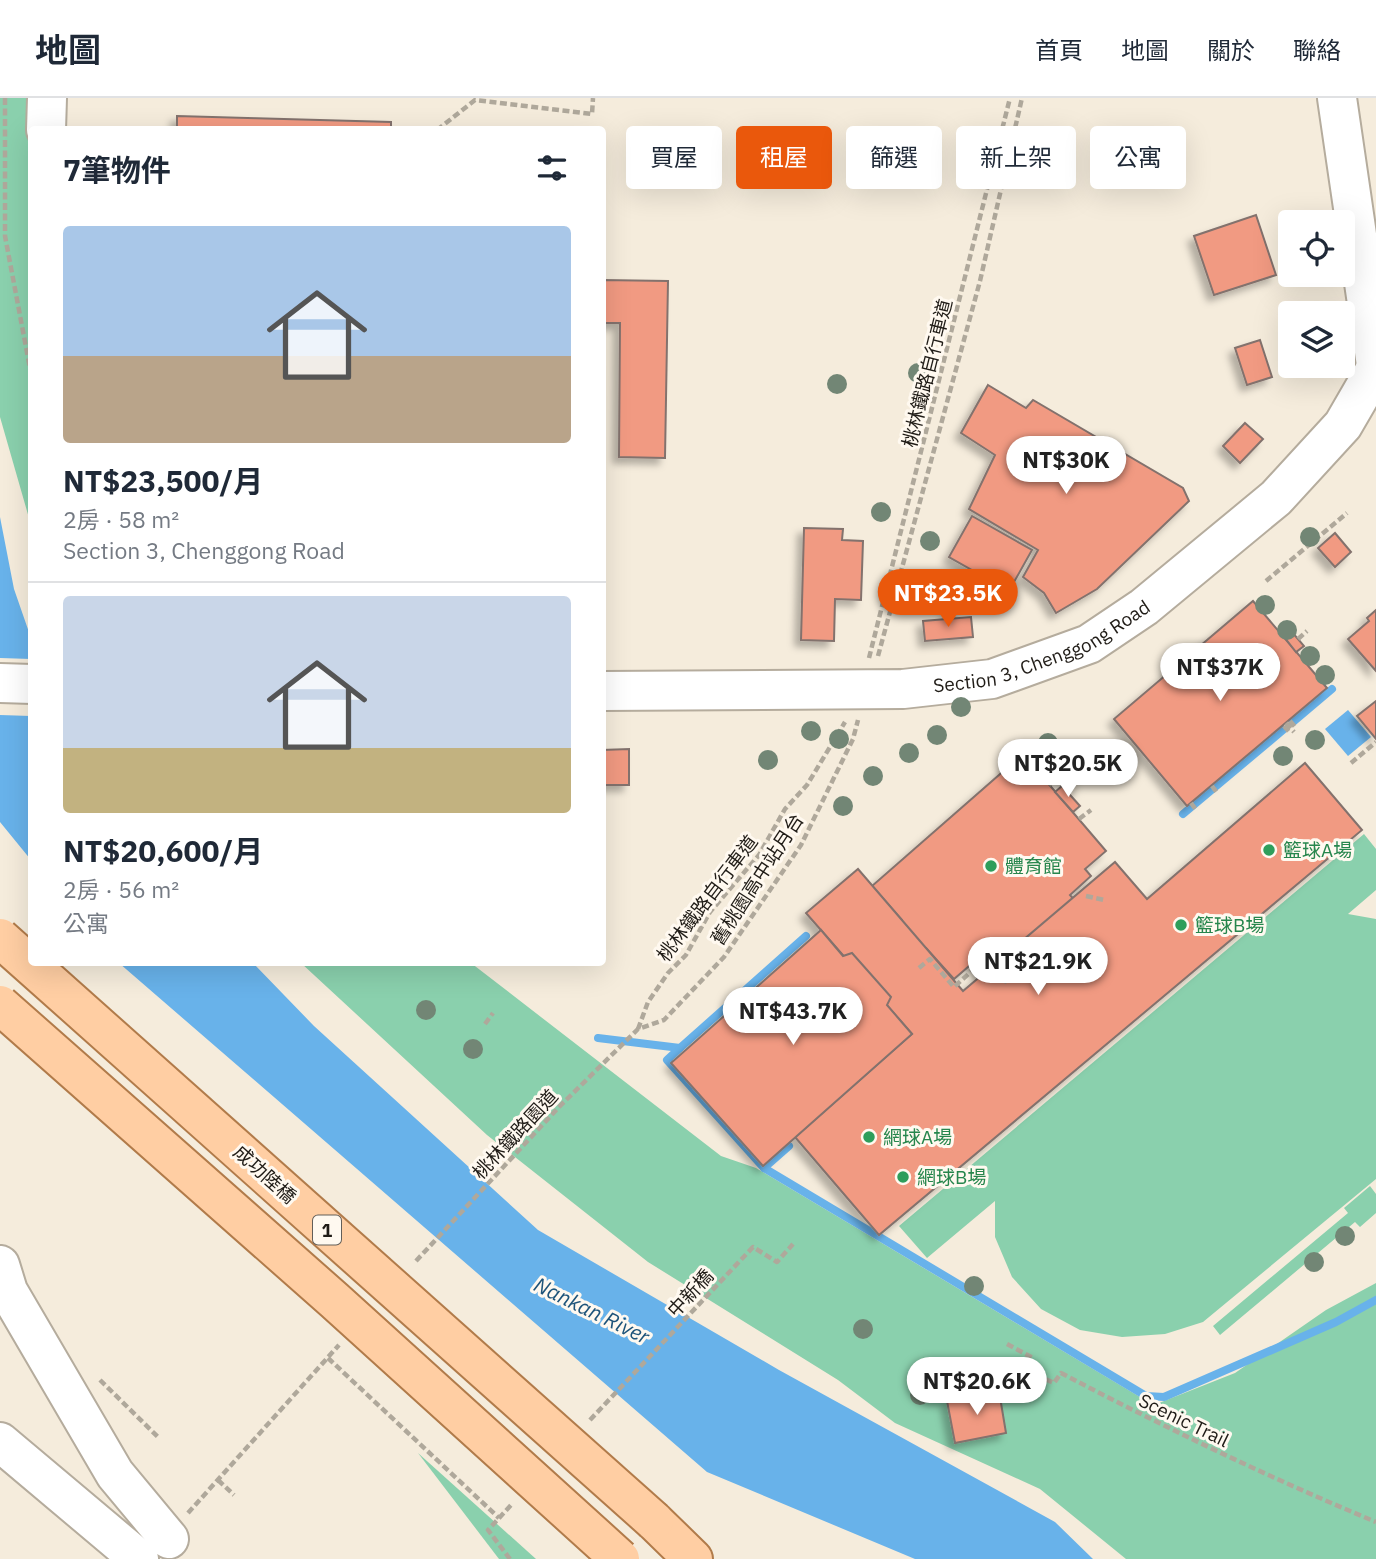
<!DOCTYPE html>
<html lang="zh-TW">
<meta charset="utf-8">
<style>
:root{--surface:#fff;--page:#f2f2f3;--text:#1f2937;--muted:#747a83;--line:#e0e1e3;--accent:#ea580c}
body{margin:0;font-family:"IBM Plex Sans","Noto Sans TC",sans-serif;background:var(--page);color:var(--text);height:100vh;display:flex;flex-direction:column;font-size:26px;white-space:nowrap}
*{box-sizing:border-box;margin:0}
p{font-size:23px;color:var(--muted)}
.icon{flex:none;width:38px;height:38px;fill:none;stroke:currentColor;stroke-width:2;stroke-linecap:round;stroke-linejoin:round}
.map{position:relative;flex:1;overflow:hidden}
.panel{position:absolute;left:28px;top:28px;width:578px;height:840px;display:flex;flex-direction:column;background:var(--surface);border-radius:7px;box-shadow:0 7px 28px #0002}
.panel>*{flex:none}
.guide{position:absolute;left:626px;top:28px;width:644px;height:63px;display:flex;gap:14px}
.buttons{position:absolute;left:1278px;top:112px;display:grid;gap:14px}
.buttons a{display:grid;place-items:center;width:77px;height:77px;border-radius:7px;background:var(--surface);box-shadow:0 7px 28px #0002;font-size:35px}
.price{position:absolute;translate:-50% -60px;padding:0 16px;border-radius:24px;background:#fff;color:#222;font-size:23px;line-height:46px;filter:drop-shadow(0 2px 4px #0008)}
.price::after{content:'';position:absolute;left:50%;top:42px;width:21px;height:16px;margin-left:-10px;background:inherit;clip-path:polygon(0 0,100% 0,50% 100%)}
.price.active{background:var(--accent);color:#fff}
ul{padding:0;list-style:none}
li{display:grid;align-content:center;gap:14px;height:371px;padding:0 35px}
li+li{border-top:2px solid var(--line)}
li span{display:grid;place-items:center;height:217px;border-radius:7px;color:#555}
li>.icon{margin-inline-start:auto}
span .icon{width:126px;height:126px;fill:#fffc;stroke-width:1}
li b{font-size:30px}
h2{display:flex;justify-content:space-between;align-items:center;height:84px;padding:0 35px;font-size:30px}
.tag{padding:0 24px;border-radius:7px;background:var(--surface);box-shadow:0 7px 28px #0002;font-size:24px;line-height:63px}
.tag.active{background:var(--accent);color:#fff}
header{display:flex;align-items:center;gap:42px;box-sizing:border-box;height:98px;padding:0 35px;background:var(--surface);border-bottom:2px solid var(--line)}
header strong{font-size:33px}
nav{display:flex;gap:38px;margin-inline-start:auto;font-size:24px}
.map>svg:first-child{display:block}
.green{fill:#8ad0ad}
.water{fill:#68b2ea}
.pier{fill:#f5ecdc}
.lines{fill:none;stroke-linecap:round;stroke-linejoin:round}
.stream{stroke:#68b2ea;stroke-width:8}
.building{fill:#f19a82;stroke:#83726d;stroke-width:2;filter:url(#shadow)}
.minor-casing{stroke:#b5ac9d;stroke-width:42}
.major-casing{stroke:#b17b4a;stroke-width:42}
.path{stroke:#afa89b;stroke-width:4.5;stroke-dasharray:7 3.5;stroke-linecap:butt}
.minor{stroke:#fff;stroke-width:38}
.major{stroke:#ffcea3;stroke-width:38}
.major-bridge-casing{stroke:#b17b4a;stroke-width:42;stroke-linecap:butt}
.major-bridge{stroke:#ffcea3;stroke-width:38}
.tree{fill:#728675}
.leisure-dot{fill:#2e9e5b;stroke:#fff9f0;stroke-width:2.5}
.labels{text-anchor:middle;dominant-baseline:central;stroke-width:6;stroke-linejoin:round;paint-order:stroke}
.shield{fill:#fff9f0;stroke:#635e58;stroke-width:2}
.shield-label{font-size:18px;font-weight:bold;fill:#201c17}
.street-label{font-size:19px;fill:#201c17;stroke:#fff9f0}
.leisure-label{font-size:19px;fill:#27864d;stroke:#fff9f0;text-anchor:start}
.water-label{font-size:21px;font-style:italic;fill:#1e547a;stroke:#fff9f0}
</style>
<header>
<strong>地圖</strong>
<nav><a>首頁</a><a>地圖</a><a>關於</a><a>聯絡</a></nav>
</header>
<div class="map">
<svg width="1376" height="1461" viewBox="0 0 1376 1461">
<defs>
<filter id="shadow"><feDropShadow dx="-6" dy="6" stdDeviation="3.5" flood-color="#0004"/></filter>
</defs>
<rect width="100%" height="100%" fill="#f5ecdc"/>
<!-- green -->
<g class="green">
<path d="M0 0H38L32 32 31 427 0 319Z"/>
<path d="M1364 736 1376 751V792L1348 816 1376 821V1081L1203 1224 1165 1236 1122 1239 1080 1232 1041 1211 1012 1179 995 1139V1103L927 1160 899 1128Z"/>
<path d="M301 865H471L721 1058 756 1070 1140 1299 1159 1305 1235 1275 1326 1212 1376 1185V1461H1126L1040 1391 895 1325 838 1282 648 1164 487 1037Z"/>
<path d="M1370 1088 1376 1096V1115L1360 1129 1355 1124 1220 1237 1213 1228 1348 1115 1344 1110Z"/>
<path d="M418 1355 536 1461H499Z"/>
</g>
<!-- water -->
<g class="water">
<path d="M0 419 14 491 31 540V762L0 724Z"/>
<path d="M1348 612 1371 639 1348 658 1325 631Z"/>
<path d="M119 865H253L314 928 538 1132 779 1272 1055 1424 1093 1461H915L707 1374Z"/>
</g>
<!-- pier -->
<path class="pier" d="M0 560 31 561V618L0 617Z"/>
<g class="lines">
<!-- stream -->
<g class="stream">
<path d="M1293 624 1332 591"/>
<path d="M1183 716 1283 632"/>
<path d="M598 940 680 950 667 962 764 1070 1146 1298 1164 1299 1336 1224 1376 1202"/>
<path d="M680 950 806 838"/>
<path d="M764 1070 789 1048"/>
</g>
</g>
<!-- building -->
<g class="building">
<path d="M177 18 391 24V32H177Z"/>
<path d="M1256 117 1276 177 1214 197 1194 138Z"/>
<path d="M602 182 668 183 665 360 619 359 620 225H602Z"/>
<path d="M1260 242 1272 279 1247 287 1235 250Z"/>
<path d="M988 287 1026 310 1033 302 1183 390 1189 403 1097 491 1056 515 1044 495 1023 479 1038 452 969 411 995 357 961 335Z"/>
<path d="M1245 325 1263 341 1240 365 1223 348Z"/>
<path d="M972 418 1032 452 1009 493 949 459Z"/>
<path d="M804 430 843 431 842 442 863 443 861 502 835 501 834 543 801 542Z"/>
<path d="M1335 435 1351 454 1335 469 1318 450Z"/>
<path d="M1253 503 1327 590 1187 708 1114 621Z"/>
<path d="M1376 512V573L1348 541 1369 523 1367 520Z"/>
<path d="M971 519 973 539 925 543 923 523Z"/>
<path d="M1292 534 1304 548 1296 554 1285 540Z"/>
<path d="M1376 603V641L1357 618Z"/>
<path d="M629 651V687H602V652Z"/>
<path d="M1023 656 1106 753 1085 771 1091 778 1070 797 1077 805 1007 865 1000 856 982 871 975 863 954 881 926 850 912 849 905 845 900 834 902 822 872 788Z"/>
<path d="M1305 665 1362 732 879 1137 795 1039 912 936 806 815 858 771 963 893 1115 764 1147 801Z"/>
<path d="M1062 688 1080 708 1073 714 1055 694Z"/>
<path d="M821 832 843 858 852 855 891 899 887 907 912 936 763 1068 671 965Z"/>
<path d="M999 1293 1006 1335 955 1345 947 1303Z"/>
</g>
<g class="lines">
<defs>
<g id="minor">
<path d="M1337 0 1376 267"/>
<path d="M46 32 47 0"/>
<path d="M0 585 32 586"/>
<path id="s1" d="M602 593 903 591 992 581 1089 546 1144 509 1276 400 1343 327 1376 270"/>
<path d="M0 1167 8 1193 115 1376 169 1441"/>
<path d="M0 1344 139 1461"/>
</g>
<path id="major" d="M654 1423 693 1461"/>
</defs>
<!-- minor casing -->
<use href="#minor" class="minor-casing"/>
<!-- major casing -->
<use href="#major" class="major-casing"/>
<!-- path -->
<g class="path">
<path d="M5 0V138L32 281"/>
<path d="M437 32 475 2 592 16 593 0"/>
<path d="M1266 483 1347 415"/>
<path d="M1298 541 1307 533"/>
<path d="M878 558 980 183 1022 0"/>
<path d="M869 560 1010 0"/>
<path d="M1290 623 1296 630"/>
<path d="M1286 625 1294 634"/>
<path d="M1284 628 1290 635"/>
<path d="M1313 645 1314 647"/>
<path d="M1351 665 1376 644"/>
<path d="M1049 687 1061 676"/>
<path d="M1212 688 1218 696"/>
<path d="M1191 705 1197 713"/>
<path d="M1079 721 1091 712"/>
<path d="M1086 798 1104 802"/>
<path d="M919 870 930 861 954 889 975 870"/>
<path d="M1000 870 1007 885"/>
<path d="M485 926 493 915"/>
<path d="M638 931 648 904 668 875 686 857 710 814 759 757 785 711 807 687 845 624"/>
<path d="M416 1163 559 1009 638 931 664 922 724 859 801 747 853 641 858 622"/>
<path d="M1007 1246 1033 1260 1028 1273 1054 1285 1061 1275C1164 1329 1268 1379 1376 1424"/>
<path d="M328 1260 499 1420"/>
<path d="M100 1282 159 1340"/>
<path d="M590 1322 753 1149 777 1164 793 1146"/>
<path d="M218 1382 234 1397"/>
<path d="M188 1415 339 1247"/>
<path d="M510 1461 488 1432 512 1406"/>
</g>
<!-- minor -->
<use href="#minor" class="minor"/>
<!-- major -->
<use href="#major" class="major"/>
<defs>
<g id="major-bridge">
<path d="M0 840 654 1423"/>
<path d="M0 907 334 1202 620 1461"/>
</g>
</defs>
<!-- major-bridge casing -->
<use href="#major-bridge" class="major-bridge-casing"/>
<!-- major-bridge -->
<use href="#major-bridge" class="major-bridge"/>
</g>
<!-- trees -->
<g class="tree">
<circle cx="988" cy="70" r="10"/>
<circle cx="918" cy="275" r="10"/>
<circle cx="837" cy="286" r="10"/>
<circle cx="881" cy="414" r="10"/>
<circle cx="1310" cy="439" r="10"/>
<circle cx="930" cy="443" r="10"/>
<circle cx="916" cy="494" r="10"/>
<circle cx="1265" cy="507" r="10"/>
<circle cx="1287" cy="532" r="10"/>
<circle cx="1310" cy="558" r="10"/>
<circle cx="1325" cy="577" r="10"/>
<circle cx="961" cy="609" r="10"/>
<circle cx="811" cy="633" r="10"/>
<circle cx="937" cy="637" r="10"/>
<circle cx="839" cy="641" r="10"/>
<circle cx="1315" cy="642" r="10"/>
<circle cx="1048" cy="645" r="10"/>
<circle cx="909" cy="655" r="10"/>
<circle cx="1283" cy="658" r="10"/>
<circle cx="1064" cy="659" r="10"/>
<circle cx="768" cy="662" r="10"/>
<circle cx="873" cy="678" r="10"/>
<circle cx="843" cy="708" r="10"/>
<circle cx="426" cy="912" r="10"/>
<circle cx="473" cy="951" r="10"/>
<circle cx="1345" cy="1138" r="10"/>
<circle cx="1314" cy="1164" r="10"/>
<circle cx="974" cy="1188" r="10"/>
<circle cx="863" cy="1231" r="10"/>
<circle cx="920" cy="1297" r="10"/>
</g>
<!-- markers -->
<g class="leisure-dot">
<circle cx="1269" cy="752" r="7"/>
<circle cx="991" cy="768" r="7"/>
<circle cx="1181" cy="827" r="7"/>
<circle cx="869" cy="1039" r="7"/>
<circle cx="903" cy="1079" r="7"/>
</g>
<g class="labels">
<!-- shield labels -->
<rect class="shield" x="313" y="1117.5" width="28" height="29" rx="5"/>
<g class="shield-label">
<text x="327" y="1132">1</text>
</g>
<!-- street labels -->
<g class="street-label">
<text transform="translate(927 275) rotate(-76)">桃林鐵路自行車道</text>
<text stroke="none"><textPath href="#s1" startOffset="448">Section 3, Chenggong Road</textPath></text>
<text transform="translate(757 781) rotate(-57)">舊桃園高中站月台</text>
<text transform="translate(707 800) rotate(-53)">桃林鐵路自行車道</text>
<text transform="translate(515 1036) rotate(-47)">桃林鐵路園道</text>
<text transform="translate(265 1076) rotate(42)">成功陸橋</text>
<text transform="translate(690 1195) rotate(-47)">中新橋</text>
<text transform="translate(1184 1322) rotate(26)">Scenic Trail</text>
</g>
<!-- leisure labels -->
<g class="leisure-label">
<text x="1283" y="752">籃球A場</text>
<text x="1005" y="768">體育館</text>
<text x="1195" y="827">籃球B場</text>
<text x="883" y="1039">網球A場</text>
<text x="917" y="1079">網球B場</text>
</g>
<!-- water labels -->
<g class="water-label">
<text transform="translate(592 1212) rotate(26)">Nankan River</text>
</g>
</g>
</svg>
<div class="buttons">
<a><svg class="icon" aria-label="locate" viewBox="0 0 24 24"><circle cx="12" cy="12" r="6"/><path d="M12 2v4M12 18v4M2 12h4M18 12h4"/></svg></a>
<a><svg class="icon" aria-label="layers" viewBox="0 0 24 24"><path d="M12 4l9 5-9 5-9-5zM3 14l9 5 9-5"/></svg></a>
</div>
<b class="price" style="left:1066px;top:398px">NT$30K</b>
<b class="price active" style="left:948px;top:531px">NT$23.5K</b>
<b class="price" style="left:1220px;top:605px">NT$37K</b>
<b class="price" style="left:1068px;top:701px">NT$20.5K</b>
<b class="price" style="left:1038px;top:899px">NT$21.9K</b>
<b class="price" style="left:793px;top:949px">NT$43.7K</b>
<b class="price" style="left:977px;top:1319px">NT$20.6K</b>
<div class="guide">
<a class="tag">買屋</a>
<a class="tag active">租屋</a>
<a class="tag">篩選</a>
<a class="tag">新上架</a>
<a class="tag">公寓</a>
</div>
<section class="panel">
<h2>7筆物件<svg class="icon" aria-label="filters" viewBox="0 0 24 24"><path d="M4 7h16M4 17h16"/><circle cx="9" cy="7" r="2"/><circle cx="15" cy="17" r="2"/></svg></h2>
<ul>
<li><span style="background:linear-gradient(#a9c7e8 60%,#b9a48a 0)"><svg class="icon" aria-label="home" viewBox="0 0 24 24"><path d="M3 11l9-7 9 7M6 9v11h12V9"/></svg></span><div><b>NT$23,500/月</b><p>2房 · 58 m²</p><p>Section 3, Chenggong Road</p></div></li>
<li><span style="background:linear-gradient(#c9d6e8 70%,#c2b280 0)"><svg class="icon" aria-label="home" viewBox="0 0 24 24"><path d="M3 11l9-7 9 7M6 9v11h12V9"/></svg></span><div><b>NT$20,600/月</b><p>2房 · 56 m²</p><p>公寓</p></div></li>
</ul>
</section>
</div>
